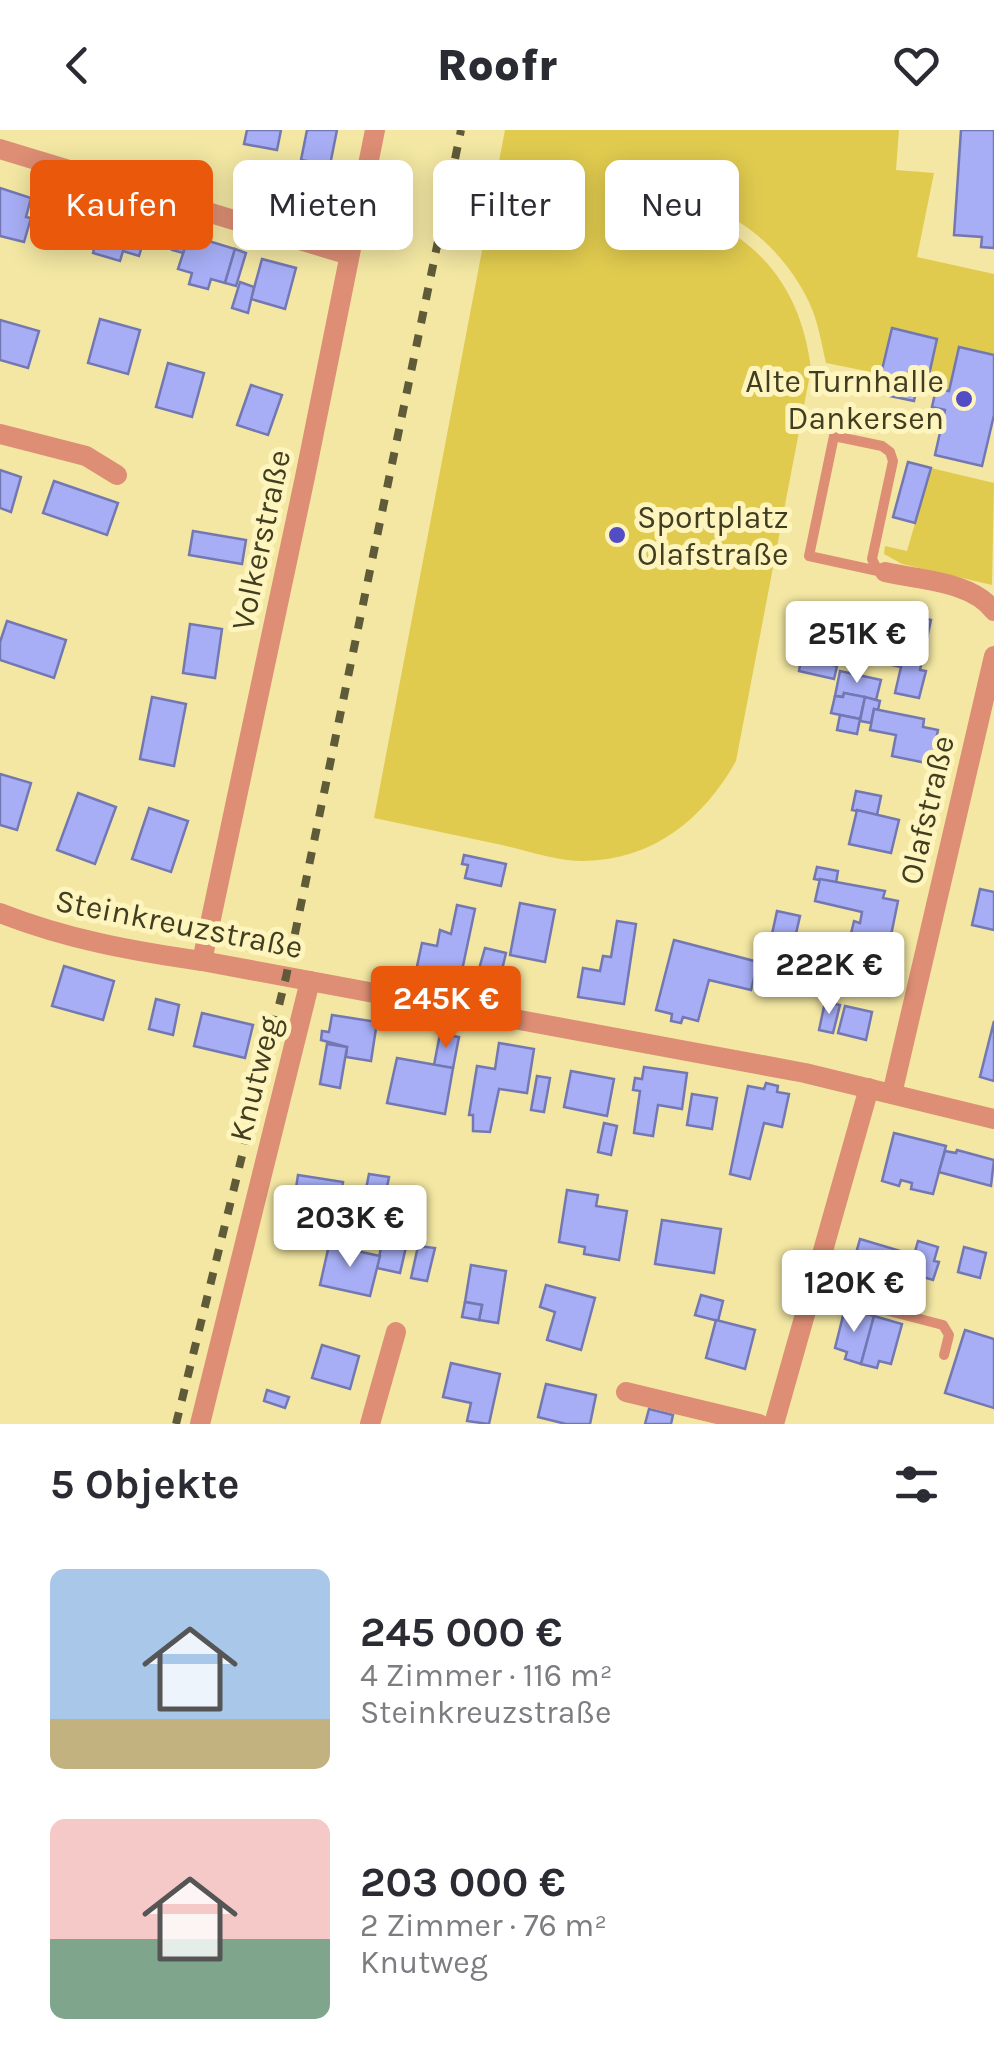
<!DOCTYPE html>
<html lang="de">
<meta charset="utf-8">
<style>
:root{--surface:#fff;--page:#f2f2f3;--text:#2b2b33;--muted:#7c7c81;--accent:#ea580c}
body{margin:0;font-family:Karla,sans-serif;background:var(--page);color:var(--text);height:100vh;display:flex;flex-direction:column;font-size:38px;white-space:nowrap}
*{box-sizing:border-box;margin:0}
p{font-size:32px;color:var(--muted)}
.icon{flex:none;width:55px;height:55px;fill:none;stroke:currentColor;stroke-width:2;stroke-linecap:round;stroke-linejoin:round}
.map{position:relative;height:1294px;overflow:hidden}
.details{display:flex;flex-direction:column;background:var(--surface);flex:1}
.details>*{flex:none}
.top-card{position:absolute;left:30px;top:30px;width:935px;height:90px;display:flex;gap:20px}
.price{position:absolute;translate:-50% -85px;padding:0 22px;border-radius:10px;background:#fff;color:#222;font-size:32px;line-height:65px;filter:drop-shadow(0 2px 5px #0008)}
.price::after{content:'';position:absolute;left:50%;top:60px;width:30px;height:22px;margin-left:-15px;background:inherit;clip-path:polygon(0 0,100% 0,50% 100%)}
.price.active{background:var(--accent);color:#fff}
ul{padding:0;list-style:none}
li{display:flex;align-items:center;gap:30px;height:250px;padding:0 50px}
li span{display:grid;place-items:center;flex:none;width:280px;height:200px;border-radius:15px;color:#555}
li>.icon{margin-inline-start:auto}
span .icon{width:120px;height:120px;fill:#fffc;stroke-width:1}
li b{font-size:42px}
h2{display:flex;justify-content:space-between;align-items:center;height:120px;padding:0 50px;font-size:42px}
.chip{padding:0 35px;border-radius:15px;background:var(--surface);box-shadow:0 5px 25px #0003;font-size:35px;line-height:90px}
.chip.active{background:var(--accent);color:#fff}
header{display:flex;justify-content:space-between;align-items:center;height:130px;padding:0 50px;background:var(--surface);font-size:45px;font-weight:800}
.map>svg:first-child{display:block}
.green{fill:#e1cb4f}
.building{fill:#a7aef5;stroke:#7378b2;stroke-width:2.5}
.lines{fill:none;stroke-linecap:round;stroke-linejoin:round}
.service{stroke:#dd8e74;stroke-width:10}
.minor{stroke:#dd8e74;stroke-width:20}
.rail{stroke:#5f5a37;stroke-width:8;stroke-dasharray:12 12;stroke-linecap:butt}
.poi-dot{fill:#524dc5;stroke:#fef4be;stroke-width:4}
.labels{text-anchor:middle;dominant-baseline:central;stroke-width:10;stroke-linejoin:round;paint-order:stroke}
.poi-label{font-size:32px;fill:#413d21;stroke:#fef4be;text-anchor:end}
.street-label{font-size:32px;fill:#413d21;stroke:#fef4be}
</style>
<header><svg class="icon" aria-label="back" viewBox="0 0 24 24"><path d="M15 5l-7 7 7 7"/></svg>Roofr<svg class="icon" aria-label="heart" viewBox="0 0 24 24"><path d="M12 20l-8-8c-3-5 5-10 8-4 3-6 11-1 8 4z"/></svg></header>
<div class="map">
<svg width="994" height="1294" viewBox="0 0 994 1294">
<rect width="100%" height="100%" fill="#f3e7a3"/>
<!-- green -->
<g class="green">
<path d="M505 0H899L896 40 934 43 917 127 994 144V225L949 261 927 254 937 209 892 199 881 244 826 233C821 212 818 191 809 172 790 132 749 87 705 78L703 88C769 116 803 170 811 239L736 631C704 688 654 730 584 731 556 731 529 721 502 715 459 706 417 697 374 688Z"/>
<path d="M931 338 994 353 992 455 902 434 884 424 885 416 907 421Z"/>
</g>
<!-- building -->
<g class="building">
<path d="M247 0H281L277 20 244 14Z"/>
<path d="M307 0H337L330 35 301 30Z"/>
<path d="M961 0H994V118L981 117 982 107 954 105Z"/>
<path d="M0 58 31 68 26 87 31 88 24 112 0 106Z"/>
<path d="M105 80 137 86 136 89 149 93 139 126 123 121 120 131 93 123Z"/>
<path d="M38 84 54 89 51 99 35 94Z"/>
<path d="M62 84 84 90 81 103 58 96Z"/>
<path d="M189 105 235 119 225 153 211 149 208 159 189 154 192 143 178 139Z"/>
<path d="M176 107 187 110 183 123 172 120Z"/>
<path d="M235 119 246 123 236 156 225 153Z"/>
<path d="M262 129 296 138 285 179 251 169Z"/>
<path d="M240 152 254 157 248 183 232 178Z"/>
<path d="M100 189 140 200 128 244 88 233Z"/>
<path d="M0 190 39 201 28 238 0 230Z"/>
<path d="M892 198 937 209 927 254 918 252 914 271 885 265 889 246 881 244Z"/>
<path d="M959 217 994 225V285L982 336 935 325 945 280 932 277 936 259 949 261Z"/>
<path d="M168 233 204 243 192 287 156 277Z"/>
<path d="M251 255 282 265 268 305 237 295Z"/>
<path d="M908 332 931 338 915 393 893 387Z"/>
<path d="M0 340 21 347 11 382 0 378Z"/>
<path d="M54 351 118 373 107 405 43 383Z"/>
<path d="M193 401 246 410 242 434 189 425Z"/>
<path d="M879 478 890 481 887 497 875 494Z"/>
<path d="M890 481 931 490 920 540 926 541 919 568 895 563 901 537 879 532Z"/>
<path d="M7 491 66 510 54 548 0 530V512Z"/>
<path d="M190 494 222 499 215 548 183 543Z"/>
<path d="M875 494 887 497 881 520 870 517Z"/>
<path d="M802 525 836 536 838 532 834 549 799 541Z"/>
<path d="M840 541 881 550 876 570 844 563 843 567 835 566Z"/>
<path d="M844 563 865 567 860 589 831 583 835 566 843 567Z"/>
<path d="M152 567 186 574 174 636 140 629Z"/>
<path d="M865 567 880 571 878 580 874 579 871 593 860 591Z"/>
<path d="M874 579 924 589 923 597 938 600 931 634 892 626 896 605 870 600Z"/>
<path d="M840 585 860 589 857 604 837 600Z"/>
<path d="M0 644 31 653 17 700 0 695Z"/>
<path d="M856 661 881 666 877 685 852 680Z"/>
<path d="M78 663 116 677 95 734 57 720Z"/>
<path d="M149 678 188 691 171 742 132 729Z"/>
<path d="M857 680 899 690 891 723 849 714Z"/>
<path d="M464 725 506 734 501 756 465 748 468 735 462 734Z"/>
<path d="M817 737 838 741 836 753 814 749Z"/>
<path d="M820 749 885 761 883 768 898 771 888 820 849 812 854 791 860 793 862 782 815 771Z"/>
<path d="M980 759 994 762V800L972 795Z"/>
<path d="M520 773 555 780 545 832 510 825Z"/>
<path d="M457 775 475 779 460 850 416 841 422 813 437 816 440 800 451 804Z"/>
<path d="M777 781 800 786 795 808 772 804Z"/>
<path d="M617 791 636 794 624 874 578 867 583 838 600 841 603 826 611 827Z"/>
<path d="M674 810 758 832 751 860 709 850 698 891 683 887 681 893 671 891 672 884 656 880Z"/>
<path d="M485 818 506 823 501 844 479 839Z"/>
<path d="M820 825 836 829 826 867 811 863Z"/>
<path d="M64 836 114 851 103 890 52 876Z"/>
<path d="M156 869 179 875 173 905 149 899Z"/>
<path d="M825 872 840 875 833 903 819 900Z"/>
<path d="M845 876 872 882 866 910 838 903Z"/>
<path d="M202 883 253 895 245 928 194 916Z"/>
<path d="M332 885 377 892 371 931 346 927 347 917 321 910 322 901 329 902Z"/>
<path d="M994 891V951L980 947Z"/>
<path d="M440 904 459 907 453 938 434 935Z"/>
<path d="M499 913 534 919 527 963 499 959 490 1002 473 1001V985H469L477 936 495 939Z"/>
<path d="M327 914 347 917 340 958 320 954Z"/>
<path d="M397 928 453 938 445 984 387 973Z"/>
<path d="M644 937 687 943 682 979 658 975 653 1006 634 1003 640 961 633 960 635 948 642 949Z"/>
<path d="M571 941 614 949 607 986 564 977Z"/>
<path d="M537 946 550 948 544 982 531 980Z"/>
<path d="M766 953 778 956 777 962 789 964 782 997 764 993 750 1049 730 1044 748 956 764 959Z"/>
<path d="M692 964 717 968 712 999 687 995Z"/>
<path d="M604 993 617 996 611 1025 598 1022Z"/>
<path d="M894 1003 946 1016 933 1064 911 1059 912 1053 901 1050 899 1056 882 1051Z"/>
<path d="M957 1020 994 1030 991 1056 939 1042 945 1021 956 1023Z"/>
<path d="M369 1044 389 1047 385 1067 365 1064Z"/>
<path d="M298 1045 343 1052 338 1085 293 1078Z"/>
<path d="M567 1060 598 1065 596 1076 627 1081 619 1130 584 1124 585 1117 559 1112Z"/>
<path d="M662 1090 721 1099 714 1143 655 1134Z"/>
<path d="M860 1109 914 1125 906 1163 888 1158 890 1152 851 1141Z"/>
<path d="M918 1111 938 1117 934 1131 939 1132 933 1150 909 1143Z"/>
<path d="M382 1112 406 1117 400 1143 377 1138Z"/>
<path d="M329 1115 380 1126 370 1166 320 1155Z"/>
<path d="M418 1116 435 1118 427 1151 411 1148Z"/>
<path d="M964 1117 986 1123 980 1148 958 1142Z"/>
<path d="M471 1135 506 1141 498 1193 479 1190 482 1175 465 1172Z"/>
<path d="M546 1155 595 1168 581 1220 547 1210 555 1182 540 1177Z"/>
<path d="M701 1165 723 1171 718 1191 695 1185Z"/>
<path d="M465 1172 482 1175 479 1190 462 1187Z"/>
<path d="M845 1178 874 1186 861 1234 845 1229 847 1222 835 1218Z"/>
<path d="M874 1186 902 1194 891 1234 879 1231 877 1238 861 1234Z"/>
<path d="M716 1190 755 1200 745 1239 706 1228Z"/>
<path d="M965 1200 994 1209V1278L945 1263Z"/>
<path d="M322 1215 359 1226 350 1259 312 1248Z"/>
<path d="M451 1233 500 1244 489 1294 467 1291 471 1273 443 1267Z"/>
<path d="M546 1254 596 1265 590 1294H566L538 1287Z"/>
<path d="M267 1260 289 1267 285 1278 264 1271Z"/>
<path d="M649 1279 673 1285 671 1294H645Z"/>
</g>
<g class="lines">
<!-- service -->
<g class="service">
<path d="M834 306 882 316 890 322 893 331 872 429 878 441 809 426Z"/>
<path d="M812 1161 943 1195 949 1205 944 1225"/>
</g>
<!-- minor -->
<g class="minor">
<path d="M0 19 349 125"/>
<path d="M0 304 86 326 117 345"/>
<path d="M885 442C919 450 972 451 994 481"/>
<path d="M0 783C66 809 132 821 202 831L805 943 994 989"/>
<path d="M202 831 305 347 375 0"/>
<path d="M892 964 994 526"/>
<path d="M626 1262 759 1294"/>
<path d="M200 1294 310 851"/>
<path d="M370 1294 396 1202"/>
<path d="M774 1294 869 958"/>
</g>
<!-- rail -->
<path class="rail" d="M176 1294 286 847 461 0"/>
</g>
<!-- markers -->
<g class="poi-dot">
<circle cx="964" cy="269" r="10"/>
<circle cx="617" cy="405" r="10"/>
</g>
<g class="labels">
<!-- poi labels -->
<g class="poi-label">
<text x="944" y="251">Alte Turnhalle<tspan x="944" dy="37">Dankersen</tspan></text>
<text x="637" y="387" text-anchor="start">Sportplatz<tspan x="637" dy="37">Olafstraße</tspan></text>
</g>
<!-- street labels -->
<g class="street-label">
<text transform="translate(261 410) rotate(-78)">Volkerstraße</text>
<text transform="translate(927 680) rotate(-77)">Olafstraße</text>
<text transform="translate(179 794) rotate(11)">Steinkreuzstraße</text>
<text transform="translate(255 949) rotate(-76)">Knutweg</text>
</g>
</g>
</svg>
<b class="price" style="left:857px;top:556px">251K €</b>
<b class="price" style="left:829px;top:887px">222K €</b>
<b class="price active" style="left:446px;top:921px">245K €</b>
<b class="price" style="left:350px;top:1140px">203K €</b>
<b class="price" style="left:854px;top:1205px">120K €</b>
<div class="top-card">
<a class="chip active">Kaufen</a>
<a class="chip">Mieten</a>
<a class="chip">Filter</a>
<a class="chip">Neu</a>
</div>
</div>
<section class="details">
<h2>5 Objekte<svg class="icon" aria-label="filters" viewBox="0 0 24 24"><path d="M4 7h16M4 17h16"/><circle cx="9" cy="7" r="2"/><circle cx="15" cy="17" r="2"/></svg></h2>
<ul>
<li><span style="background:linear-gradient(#a9c7e8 75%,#c2b280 0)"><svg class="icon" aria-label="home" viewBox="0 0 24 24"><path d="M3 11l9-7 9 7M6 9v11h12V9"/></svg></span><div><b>245 000 €</b><p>4 Zimmer · 116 m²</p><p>Steinkreuzstraße</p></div></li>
<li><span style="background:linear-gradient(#f6c9c9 60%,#7fa58c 0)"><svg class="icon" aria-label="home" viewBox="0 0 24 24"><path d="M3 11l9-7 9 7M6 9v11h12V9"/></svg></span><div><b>203 000 €</b><p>2 Zimmer · 76 m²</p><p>Knutweg</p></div></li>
</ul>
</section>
